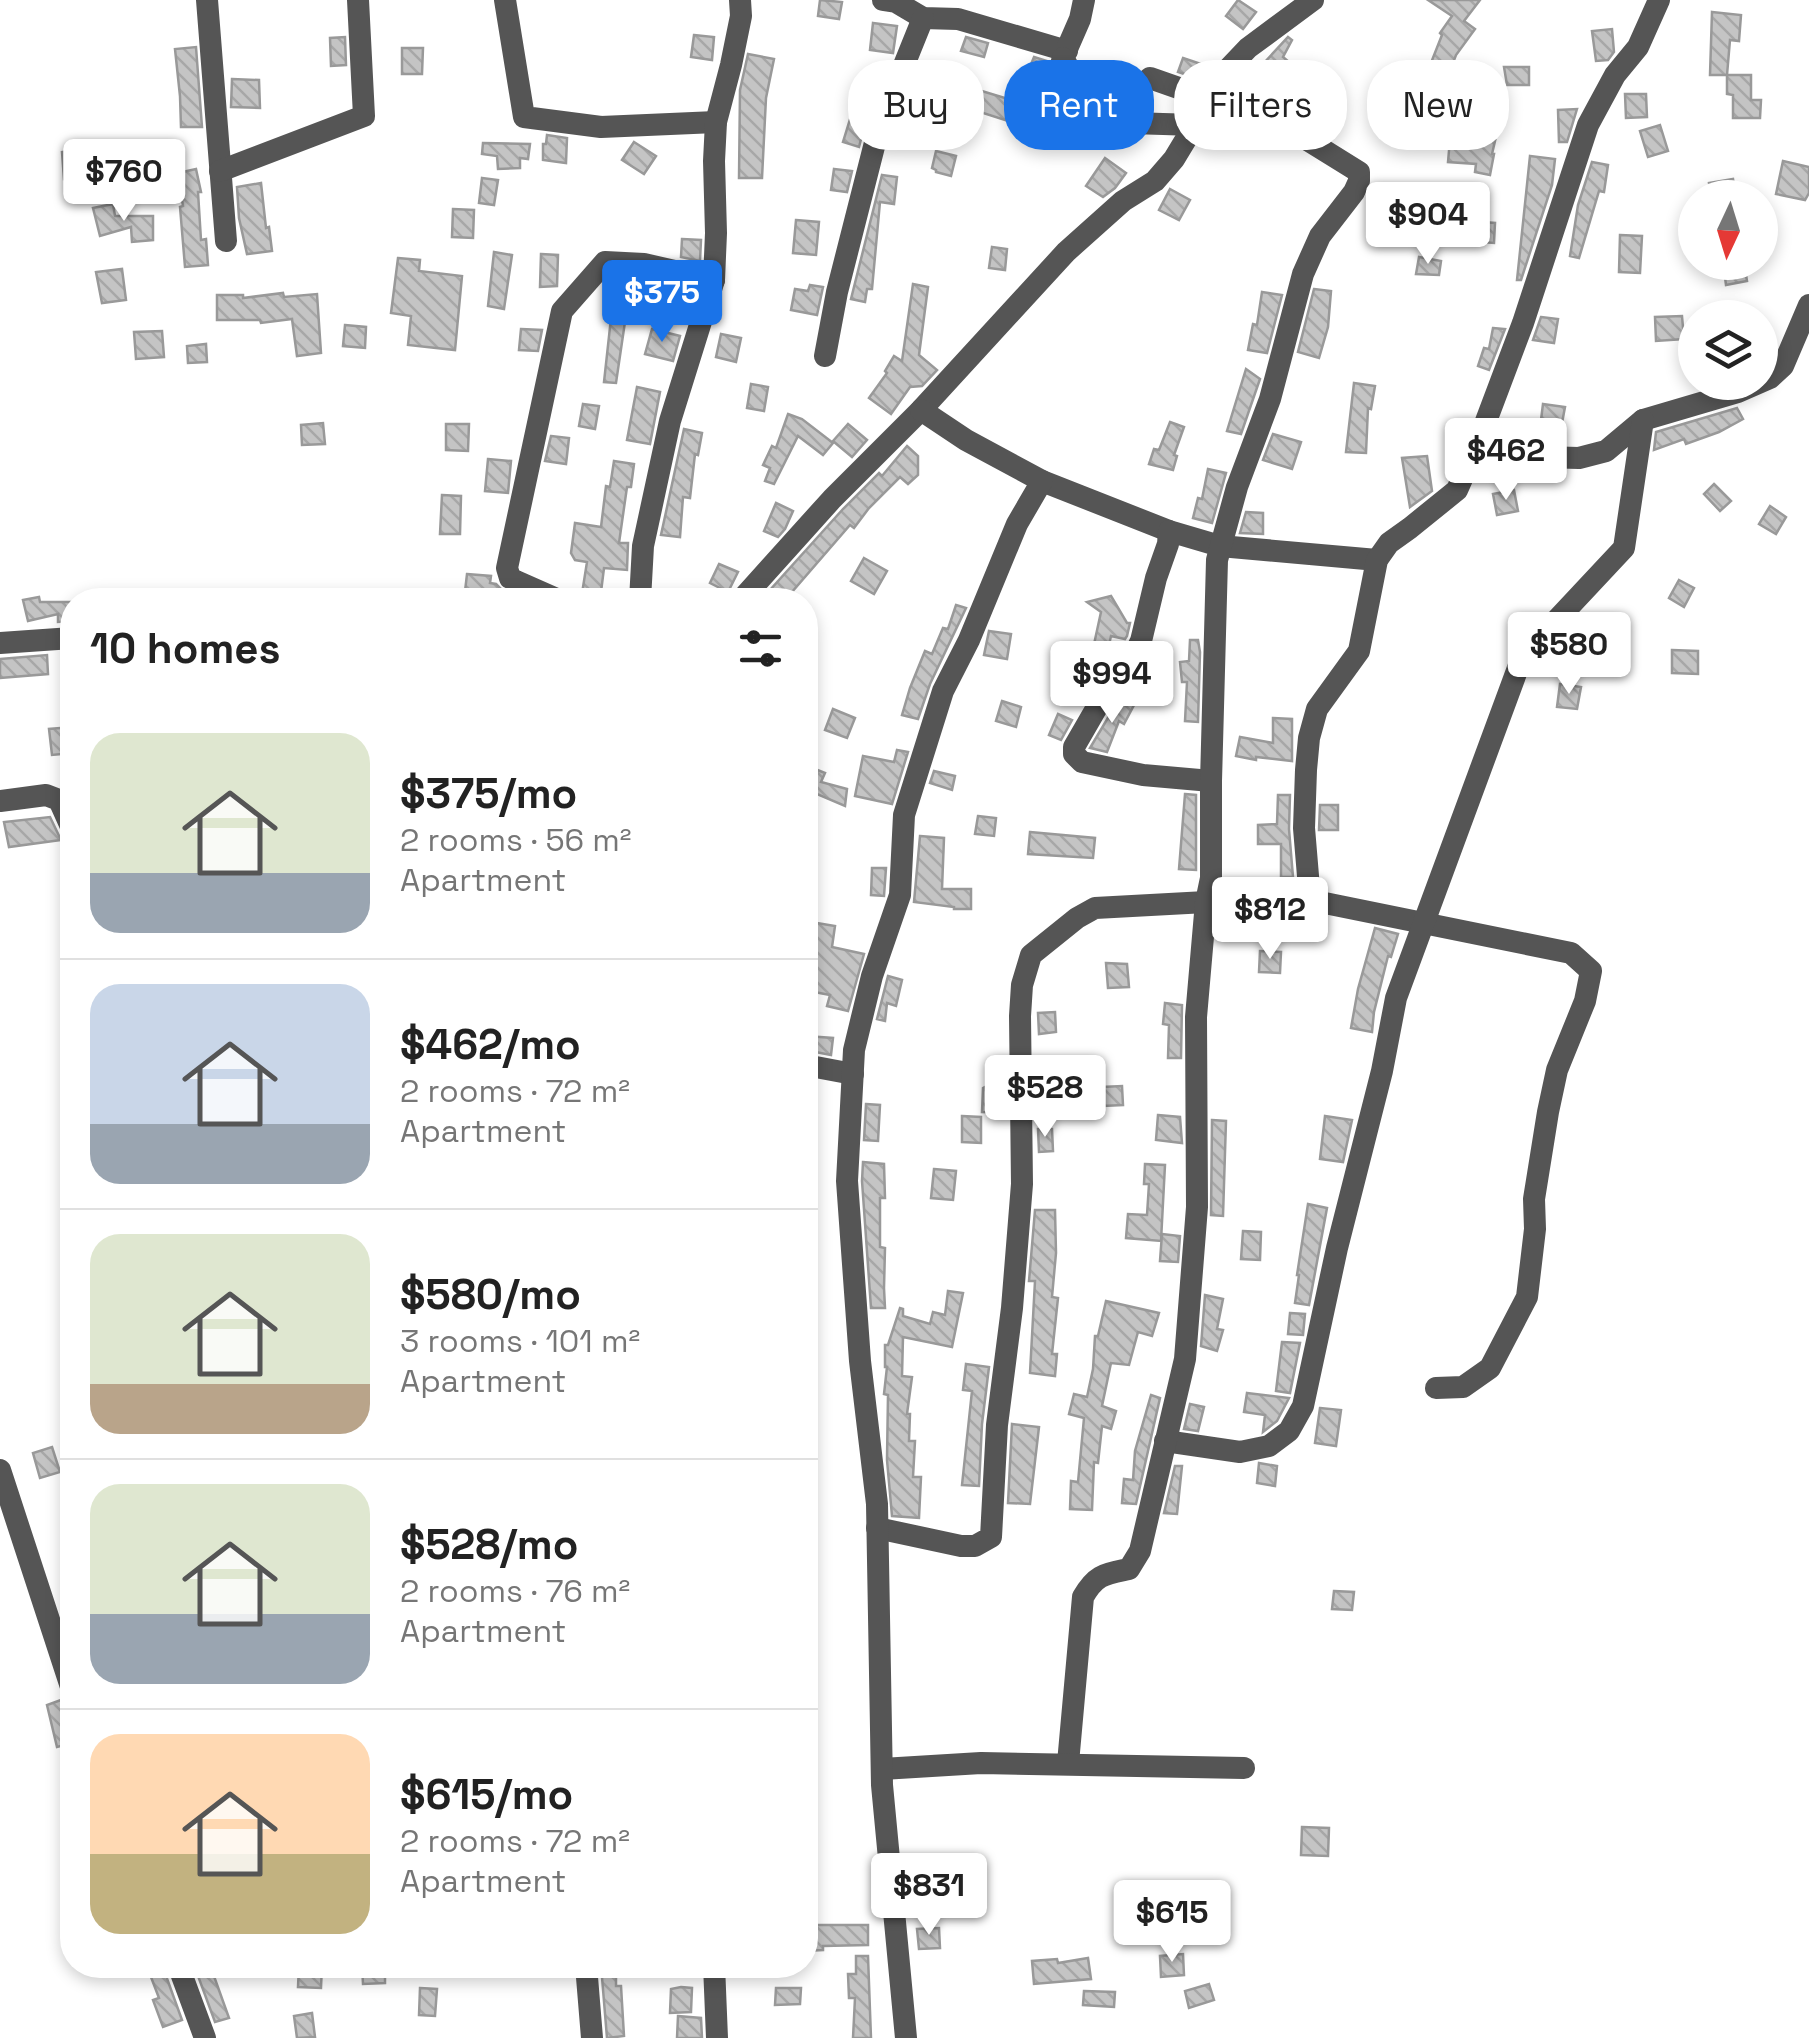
<!DOCTYPE html>
<meta charset="utf-8">
<style>
:root{--surface:#fff;--page:#f6f6f6;--text:#222;--muted:#767676;--line:#e0e0e0;--accent:#1a73e8}
body{margin:0;font-family:"Space Grotesk",sans-serif;background:var(--page);color:var(--text);height:100vh;display:flex;flex-direction:column;font-size:38px;white-space:nowrap}
*{box-sizing:border-box;margin:0}
p{font-size:32px;color:var(--muted)}
.icon{flex:none;width:55px;height:55px;fill:none;stroke:currentColor;stroke-width:2;stroke-linecap:round;stroke-linejoin:round}
.map{position:relative;flex:1;overflow:hidden}
.details{position:absolute;left:60px;top:588px;width:758px;height:1390px;display:flex;flex-direction:column;background:var(--surface);border-radius:40px;box-shadow:0 5px 15px #0003}
.details>*{flex:none}
.top-card{position:absolute;left:848px;top:60px;width:810px;height:90px;display:flex;gap:20px}
.needle{width:65px;rotate:184deg}
.buttons{position:absolute;left:1678px;top:180px;display:grid;gap:20px}
.buttons a{display:grid;place-items:center;width:100px;height:100px;border-radius:50%;background:var(--surface);box-shadow:0 5px 15px #0003;font-size:50px}
.price{position:absolute;translate:-50% -85px;padding:0 22px;border-radius:10px;background:#fff;color:#222;font-size:32px;line-height:65px;filter:drop-shadow(0 2px 5px #0008)}
.price::after{content:'';position:absolute;left:50%;top:60px;width:30px;height:22px;margin-left:-15px;background:inherit;clip-path:polygon(0 0,100% 0,50% 100%)}
.price.selected{background:var(--accent);color:#fff}
ul{padding:0;list-style:none}
li{display:flex;align-items:center;gap:30px;height:250px;padding:0 30px}
li+li{border-top:2px solid var(--line)}
li span{display:grid;place-items:center;flex:none;width:280px;height:200px;border-radius:30px;color:#555}
li>.icon{margin-inline-start:auto}
span .icon{width:120px;height:120px;fill:#fffc;stroke-width:1}
li b{font-size:42px}
h2{display:flex;justify-content:space-between;align-items:center;height:120px;padding:0 30px;font-size:42px}
.pill{padding:0 35px;border-radius:40px;background:var(--surface);box-shadow:0 5px 15px #0003;font-size:35px;line-height:90px}
.pill.selected{background:var(--accent);color:#fff}
.map>svg:first-child{display:block}
.building{fill:url(#building-back-hatch);stroke:#999;stroke-width:2.5}
.lines{fill:none;stroke-linecap:round;stroke-linejoin:round}
.minor{stroke:#555;stroke-width:22}
</style>
<div class="map">
<svg width="1809" height="2038" viewBox="0 0 1809 2038">
<defs>
<pattern id="building-back-hatch" width="6" height="6" patternUnits="userSpaceOnUse" patternTransform="scale(2.5)"><rect width="6" height="6" fill="#c4c4c4"/><path d="M-1 5l2 2M0 0l6 6M5-1l2 2" fill="none" stroke="#a7a7a7"/></pattern>
</defs>
<rect width="100%" height="100%" fill="#fff"/>
<!-- building -->
<g class="building">
<path d="M820 0 842 2 839 19 818 16Z"/>
<path d="M1238 0 1256 12 1243 29 1226 16Z"/>
<path d="M1428 0H1480L1464 21 1475 29 1456 55 1446 81 1427 73 1442 35 1440 33 1452 16Z"/>
<path d="M1712 12 1741 15 1739 41 1730 40 1727 75H1710Z"/>
<path d="M873 23 897 26 893 53 870 50Z"/>
<path d="M1612 29 1614 52 1608 60 1596 61 1592 31Z"/>
<path d="M694 35 714 37 712 60 691 57Z"/>
<path d="M345 37 346 65 331 66 330 38Z"/>
<path d="M966 37 988 43 984 57 961 51Z"/>
<path d="M1288 37 1292 40 1283 57 1290 63 1276 80 1273 78 1264 95 1247 85 1251 77Z"/>
<path d="M196 47 202 127H181L180 96 175 49Z"/>
<path d="M402 48H423L422 74H402Z"/>
<path d="M748 54 774 59 766 98 762 178H739L740 90Z"/>
<path d="M1034 57 1047 61 1039 85 1025 79Z"/>
<path d="M1183 58 1207 66 1202 80 1178 72Z"/>
<path d="M1504 67H1529V85H1507Z"/>
<path d="M1727 75H1751V100H1761L1760 118H1733V95L1727 94Z"/>
<path d="M232 79 259 80 260 108 231 107Z"/>
<path d="M962 85 1015 101 1008 121 955 104Z"/>
<path d="M1488 94 1505 98 1492 154H1494L1490 175 1475 172 1476 164 1448 162 1451 128 1479 130Z"/>
<path d="M1625 94H1646L1647 117 1626 118Z"/>
<path d="M1577 109 1567 142H1559L1558 110Z"/>
<path d="M851 116 866 120 859 147 843 142Z"/>
<path d="M1660 125 1668 151 1648 157 1640 131Z"/>
<path d="M547 135 567 138 566 163 543 160V144H546Z"/>
<path d="M634 142 656 156 644 174 622 160Z"/>
<path d="M483 143 530 144 528 159 520 158V168L498 169 497 156 482 154Z"/>
<path d="M107 146 108 150 146 149V172H122V167L64 179 62 152Z"/>
<path d="M936 151 956 156 951 176 936 172V170L932 168Z"/>
<path d="M1530 156 1555 159 1552 185 1521 280H1517Z"/>
<path d="M1105 158 1126 173 1115 188 1103 197 1086 186Z"/>
<path d="M1783 161 1809 167V193L1805 200 1776 194Z"/>
<path d="M1592 162 1608 165 1604 192 1599 191 1579 258 1570 256 1578 205Z"/>
<path d="M196 169 201 192H198L201 240 206 239 208 265 185 267 180 207 183 206 178 173Z"/>
<path d="M834 169 852 171 847 192 831 190Z"/>
<path d="M882 175 897 177 894 204 880 202 872 289H867L865 302 851 299Z"/>
<path d="M482 178 498 180 494 205 479 203Z"/>
<path d="M1733 179 1736 198H1711L1709 183Z"/>
<path d="M261 183 266 228 269 227 272 251 247 254 239 218 237 187Z"/>
<path d="M1170 189 1190 200 1179 220 1159 210Z"/>
<path d="M113 204 115 216H153V240L132 242 131 227 100 236 93 208Z"/>
<path d="M453 209 474 210 473 238 452 237Z"/>
<path d="M796 220 819 222 816 255 793 253Z"/>
<path d="M1470 221 1495 223 1494 243 1469 241Z"/>
<path d="M1620 235 1642 236 1640 273 1619 272Z"/>
<path d="M682 239 701 240 700 261 681 257Z"/>
<path d="M992 247 1007 249 1005 270 989 268Z"/>
<path d="M494 252 512 255 504 309 488 306Z"/>
<path d="M541 254 558 255 557 286 540 287Z"/>
<path d="M1419 257 1441 261 1439 275 1416 274Z"/>
<path d="M398 258 420 260 419 271 462 276 455 350 408 345 411 316 391 313Z"/>
<path d="M1723 262H1744L1747 281 1726 285Z"/>
<path d="M122 269 126 300 102 303 96 272Z"/>
<path d="M614 278H634L632 296 613 292Z"/>
<path d="M913 284 928 287 919 355 937 370 922 386 910 387 891 414 869 398 887 373 885 371 894 356 902 361Z"/>
<path d="M668 285 695 291 689 308 664 303Z"/>
<path d="M810 285 823 287 817 315 791 310 795 289 808 291Z"/>
<path d="M1314 289 1331 291 1328 327 1319 358 1298 352Z"/>
<path d="M1262 292 1282 295 1267 353 1248 350 1253 324 1257 325Z"/>
<path d="M283 293 284 297 317 294 321 353 297 356 292 319 261 323 260 320H217V295H243V298Z"/>
<path d="M1682 316 1684 339 1656 341 1655 317Z"/>
<path d="M1541 317 1558 319 1554 343 1533 340Z"/>
<path d="M611 318 625 322 616 383 604 382Z"/>
<path d="M345 325 366 327 365 348 343 346Z"/>
<path d="M1493 328 1505 329 1489 370 1478 366 1484 348 1489 349Z"/>
<path d="M521 329 542 330 538 351 519 350Z"/>
<path d="M652 329 680 336 673 361 645 354Z"/>
<path d="M162 331 164 357 136 359 134 332Z"/>
<path d="M721 334 741 338 736 362 716 357Z"/>
<path d="M206 344 207 362 188 363 187 346Z"/>
<path d="M1246 369 1260 379 1241 434 1227 431Z"/>
<path d="M1354 383 1375 386 1371 409 1368 408 1366 453 1346 452Z"/>
<path d="M751 384 768 387 764 411 747 408Z"/>
<path d="M637 387 660 392 650 444 627 440Z"/>
<path d="M583 404 599 406 595 429 579 426Z"/>
<path d="M1543 404 1565 407 1562 423 1541 420Z"/>
<path d="M1737 408 1743 419 1719 432 1686 444 1684 439 1654 450 1656 432Z"/>
<path d="M788 414 802 419 833 443 823 455 798 436 774 484 765 481 770 468 763 465 772 446 776 448Z"/>
<path d="M1170 422 1184 427 1174 455 1177 456 1173 470 1149 464 1154 449 1159 450Z"/>
<path d="M323 423 325 444 302 445 301 425Z"/>
<path d="M446 424H469L468 451 446 450Z"/>
<path d="M848 424 867 440 852 457 833 441Z"/>
<path d="M684 429 702 433 698 455 695 454 690 498 683 497 680 537 661 535Z"/>
<path d="M1273 434 1301 442 1292 469 1263 460Z"/>
<path d="M551 436 569 438 566 464 545 461Z"/>
<path d="M907 446 918 456V475L908 484 900 477 869 508 854 528 850 525 785 600H761L843 509 879 473 882 476Z"/>
<path d="M1427 456 1432 491 1410 507 1402 458Z"/>
<path d="M488 459 511 461 508 493 485 491Z"/>
<path d="M614 461 634 464 631 487H627L619 543H628L627 570 604 568 600 600H581L587 562 575 560 571 553 575 523 601 527 606 486 610 487Z"/>
<path d="M1208 469 1226 473 1212 523 1193 518 1198 498 1202 499Z"/>
<path d="M1714 484 1731 501 1720 511 1704 494Z"/>
<path d="M1514 490 1518 511 1497 515 1493 494Z"/>
<path d="M442 495 461 496 460 534H440Z"/>
<path d="M776 503 793 511 785 529 778 537 764 531Z"/>
<path d="M1770 506 1786 517 1776 534 1759 524Z"/>
<path d="M1246 512 1263 513V534L1240 533Z"/>
<path d="M864 558 887 571 874 594 851 581Z"/>
<path d="M719 564 738 572 728 592 710 583Z"/>
<path d="M467 574 491 576 490 583 496 584 503 591 522 600H464Z"/>
<path d="M1679 580 1694 588 1684 607 1669 598Z"/>
<path d="M1111 596 1127 623H1130L1127 636 1125 639 1111 636 1102 676 1087 694 1074 689 1082 669 1088 672 1101 612 1087 602Z"/>
<path d="M39 597 40 602H72V621L58 622V614L28 621 23 600Z"/>
<path d="M956 605 966 608 930 684 918 719 902 715 910 688 925 651 932 654 943 628 948 629Z"/>
<path d="M989 631 1011 634 1007 659 984 655Z"/>
<path d="M1190 640H1198L1200 652 1198 722 1185 721 1187 682H1182L1180 662 1189 661Z"/>
<path d="M1672 650 1698 651V674L1672 673Z"/>
<path d="M47 655 48 674 0 678V659Z"/>
<path d="M1560 684 1581 687 1577 709 1557 707Z"/>
<path d="M1122 699 1134 705 1124 724 1119 721 1107 752 1090 748 1112 711Z"/>
<path d="M1002 701 1021 707 1016 727 996 721Z"/>
<path d="M833 709 855 718 847 738 825 730Z"/>
<path d="M1058 714 1072 720 1061 740 1049 735Z"/>
<path d="M1273 718 1292 719V761L1256 757V760L1236 756 1240 737 1273 743Z"/>
<path d="M72 727V753L52 755 49 729Z"/>
<path d="M897 750 908 752 892 804 855 796 863 756 894 762Z"/>
<path d="M805 765 825 773 821 782 847 789 845 806 805 789Z"/>
<path d="M934 771 955 776 952 790 930 783Z"/>
<path d="M1185 794 1196 795V870L1179 869Z"/>
<path d="M1278 795H1290L1289 829 1293 877H1281V844H1258V825L1277 824Z"/>
<path d="M1320 805H1338V830H1319Z"/>
<path d="M978 816 996 818 994 836 975 834Z"/>
<path d="M50 817 61 840 9 847 4 822Z"/>
<path d="M1030 832 1095 838 1093 858 1028 854Z"/>
<path d="M920 836 944 838 942 889H971V909H954V907L914 902Z"/>
<path d="M872 868H886L884 896 871 895Z"/>
<path d="M805 921 835 926 832 947 864 954 848 1011 827 1006 830 995 809 991 813 974 805 973Z"/>
<path d="M1375 928 1398 934 1391 957 1388 956 1374 1012 1372 1032 1351 1028 1358 989Z"/>
<path d="M1260 951 1281 952 1280 973 1259 972Z"/>
<path d="M1106 963 1127 964 1129 987 1108 988Z"/>
<path d="M888 976 902 980 896 1006 887 1003 885 1021 877 1019Z"/>
<path d="M1165 1003 1182 1005 1181 1058H1168L1169 1025 1163 1024Z"/>
<path d="M1055 1012 1056 1032 1039 1034 1038 1013Z"/>
<path d="M806 1036 833 1038 831 1055 805 1050Z"/>
<path d="M987 1086H1006V1113L982 1112 983 1088Z"/>
<path d="M1122 1086 1123 1105 1103 1106 1102 1087Z"/>
<path d="M866 1104 880 1105 878 1141 864 1140Z"/>
<path d="M1158 1115 1180 1117 1182 1143 1156 1140Z"/>
<path d="M962 1116 981 1117V1143L962 1142Z"/>
<path d="M1325 1116 1352 1120 1343 1162 1320 1159Z"/>
<path d="M1212 1120 1226 1121 1223 1216 1211 1215Z"/>
<path d="M1038 1129H1052L1053 1151 1039 1152Z"/>
<path d="M863 1162 884 1164 885 1198H880V1247L885 1248 884 1288 885 1308H871L862 1181Z"/>
<path d="M1145 1164 1165 1165 1161 1241 1126 1238 1128 1214 1147 1215 1149 1184H1144Z"/>
<path d="M934 1169 956 1171 953 1200 931 1198Z"/>
<path d="M1308 1204 1327 1208 1309 1305 1295 1303 1299 1275H1297Z"/>
<path d="M1035 1210H1055L1056 1253 1052 1297 1058 1298 1052 1354H1057L1055 1376 1030 1373 1035 1281H1029Z"/>
<path d="M1243 1231 1261 1232 1260 1260 1241 1259Z"/>
<path d="M1162 1234 1180 1236 1178 1262 1160 1261Z"/>
<path d="M948 1291 963 1293 952 1347 903 1337 902 1376 912 1377 907 1414H910L909 1441H915L913 1477H921L919 1518 892 1516 887 1460 888 1395 884 1394 887 1367H885V1345H888L900 1308 903 1309V1316L930 1324 933 1312 945 1315Z"/>
<path d="M1205 1295 1223 1299 1217 1329 1223 1330 1217 1351 1201 1346Z"/>
<path d="M1106 1301 1159 1313 1152 1336 1138 1332 1129 1365 1111 1363 1102 1406 1116 1411 1111 1429 1102 1426 1098 1463 1094 1462 1092 1510 1070 1509 1071 1481 1078 1482 1084 1418 1069 1414 1074 1394 1087 1397 1093 1369 1095 1336H1098Z"/>
<path d="M1290 1313 1305 1314 1303 1335 1288 1334Z"/>
<path d="M1282 1342 1300 1343 1290 1393 1276 1391Z"/>
<path d="M966 1364 989 1367 982 1424 979 1486 962 1485 972 1391 963 1390Z"/>
<path d="M1247 1393 1289 1398 1277 1421 1263 1432 1265 1415 1244 1412Z"/>
<path d="M1151 1395 1160 1398 1136 1504 1122 1503 1124 1479 1133 1480 1135 1451Z"/>
<path d="M1190 1404 1204 1407 1198 1431 1184 1429Z"/>
<path d="M1320 1408 1341 1410 1336 1446 1315 1443Z"/>
<path d="M1012 1424 1039 1427 1030 1504 1008 1503Z"/>
<path d="M52 1447 60 1472 40 1478 33 1453Z"/>
<path d="M1259 1463 1277 1466 1275 1486 1257 1483Z"/>
<path d="M1175 1466H1182L1177 1514 1164 1513Z"/>
<path d="M1334 1591 1354 1592 1352 1610 1332 1609Z"/>
<path d="M61 1700 65 1703 72 1728V1743L57 1747 47 1705Z"/>
<path d="M1302 1827 1329 1828 1328 1856 1301 1855Z"/>
<path d="M805 1925H868V1945L823 1946V1950L805 1951Z"/>
<path d="M939 1928 940 1948 919 1949 917 1929Z"/>
<path d="M1183 1954 1184 1975 1161 1977 1160 1956Z"/>
<path d="M856 1956H868L871 2038H853L855 1998H849L848 1974H856Z"/>
<path d="M1088 1958 1091 1979 1034 1984 1032 1961 1057 1959 1058 1963Z"/>
<path d="M194 1965H210L229 2018 215 2022Z"/>
<path d="M299 1965H322L321 1988 298 1987Z"/>
<path d="M362 1965H385V1983L363 1984Z"/>
<path d="M601 1965H616V1986H621L624 2036 607 2038Z"/>
<path d="M165 1973 182 2020 163 2027 153 2000 159 1998 151 1977Z"/>
<path d="M1209 1984 1214 2000 1189 2008 1185 1991Z"/>
<path d="M681 1987 692 1988 691 2012 670 2013 671 1989Z"/>
<path d="M420 1988 437 1989 435 2016 419 2015Z"/>
<path d="M776 1988H801L800 2004 775 2005Z"/>
<path d="M1084 1991 1115 1992 1114 2007 1083 2005Z"/>
<path d="M312 2013 315 2037 297 2038 294 2016Z"/>
<path d="M678 2016 701 2018 702 2038H677Z"/>
</g>
<g class="lines">
<!-- minor -->
<g class="minor">
<path d="M207 0 226 241"/>
<path d="M505 0 524 117 601 127 716 122"/>
<path d="M883 0 896 2 923 18 958 19 1067 51"/>
<path d="M1084 0 1080 19 1063 58 1084 94 1108 116 1131 123 1195 125"/>
<path d="M1150 78 1210 99"/>
<path d="M1052 95 1063 58"/>
<path d="M220 171 364 116 358 0"/>
<path d="M825 356 837 292 879 127 923 18"/>
<path d="M1477 445 1541 457 1579 458 1606 451 1643 420 1738 392 1770 378 1783 366 1809 305"/>
<path d="M1042 481 1169 531"/>
<path d="M559 600 516 581 510 578 507 568 562 311 605 262 644 264 714 280"/>
<path d="M640 600 643 546 670 421 714 280 716 233 714 161 716 122 731 65 741 16 740 0"/>
<path d="M741 600 832 499 921 410 1066 252 1123 201 1155 181 1174 159 1229 68 1248 48 1313 0"/>
<path d="M0 643 72 638"/>
<path d="M1211 781 1143 775 1082 762 1074 754V747L1100 702 1127 669 1141 641 1156 578 1168 544 1169 531 1220 546 1377 560"/>
<path d="M0 801 46 795 59 800 72 829"/>
<path d="M1310 900 1571 953 1591 971 1585 1001 1557 1070 1548 1112 1534 1199 1535 1229 1527 1297 1490 1368 1463 1387 1436 1388"/>
<path d="M805 1065 853 1074"/>
<path d="M1165 1441 1240 1452 1269 1446 1289 1431 1303 1406 1337 1248 1382 1071 1396 998 1522 657 1624 548 1643 420"/>
<path d="M0 1470 72 1690"/>
<path d="M877 1528 961 1546H975L991 1537 997 1425 1012 1308 1022 1184 1020 1016 1022 985 1031 955 1077 918 1095 908 1206 902 1305 905 1310 900 1304 828 1306 770 1309 738 1317 709 1359 651 1377 560 1389 543 1410 528 1457 490 1477 445 1523 323 1588 125 1615 75 1638 47 1659 0"/>
<path d="M1068 1763 1083 1597C1096 1574 1105 1574 1129 1569L1140 1551 1185 1359 1197 1207 1196 1017 1206 902 1211 878V781L1217 560 1237 487 1270 399 1303 274 1320 236 1354 192 1359 181V172L1219 85"/>
<path d="M882 1769 981 1763 1244 1768"/>
<path d="M178 1965 205 2038"/>
<path d="M586 1965 592 2038"/>
<path d="M714 1965 717 2038"/>
<path d="M906 2038 882 1785 877 1504 860 1361 847 1181 854 1050 872 976 900 895 904 815 943 691 969 640 1017 524 1042 481 966 440 921 410"/>
</g>
</g>
</svg>
<div class="buttons">
<a><svg class="needle" viewBox="-14 -14 28 28"><path d="M0-13l5 13h-10z" fill="#e53935"/><path d="M0 13l5-13h-10z" fill="#767676"/></svg></a>
<a><svg class="icon" aria-label="layers" viewBox="0 0 24 24"><path d="M12 4l9 5-9 5-9-5zM3 14l9 5 9-5"/></svg></a>
</div>
<b class="price" style="left:124px;top:224px">$760</b>
<b class="price" style="left:1428px;top:267px">$904</b>
<b class="price selected" style="left:662px;top:345px">$375</b>
<b class="price" style="left:1506px;top:503px">$462</b>
<b class="price" style="left:1569px;top:697px">$580</b>
<b class="price" style="left:1112px;top:726px">$994</b>
<b class="price" style="left:1270px;top:962px">$812</b>
<b class="price" style="left:1045px;top:1140px">$528</b>
<b class="price" style="left:929px;top:1938px">$831</b>
<b class="price" style="left:1172px;top:1965px">$615</b>
<div class="top-card">
<a class="pill">Buy</a>
<a class="pill selected">Rent</a>
<a class="pill">Filters</a>
<a class="pill">New</a>
</div>
<section class="details">
<h2>10 homes<svg class="icon" aria-label="filters" viewBox="0 0 24 24"><path d="M4 7h16M4 17h16"/><circle cx="9" cy="7" r="2"/><circle cx="15" cy="17" r="2"/></svg></h2>
<ul>
<li><span style="background:linear-gradient(#dfe7d0 70%,#9aa5b1 0)"><svg class="icon" aria-label="home" viewBox="0 0 24 24"><path d="M3 11l9-7 9 7M6 9v11h12V9"/></svg></span><div><b>$375/mo</b><p>2 rooms · 56 m²</p><p>Apartment</p></div></li>
<li><span style="background:linear-gradient(#c9d6e8 70%,#9aa5b1 0)"><svg class="icon" aria-label="home" viewBox="0 0 24 24"><path d="M3 11l9-7 9 7M6 9v11h12V9"/></svg></span><div><b>$462/mo</b><p>2 rooms · 72 m²</p><p>Apartment</p></div></li>
<li><span style="background:linear-gradient(#dfe7d0 75%,#b9a48a 0)"><svg class="icon" aria-label="home" viewBox="0 0 24 24"><path d="M3 11l9-7 9 7M6 9v11h12V9"/></svg></span><div><b>$580/mo</b><p>3 rooms · 101 m²</p><p>Apartment</p></div></li>
<li><span style="background:linear-gradient(#dfe7d0 65%,#9aa5b1 0)"><svg class="icon" aria-label="home" viewBox="0 0 24 24"><path d="M3 11l9-7 9 7M6 9v11h12V9"/></svg></span><div><b>$528/mo</b><p>2 rooms · 76 m²</p><p>Apartment</p></div></li>
<li><span style="background:linear-gradient(#ffd9b3 60%,#c2b280 0)"><svg class="icon" aria-label="home" viewBox="0 0 24 24"><path d="M3 11l9-7 9 7M6 9v11h12V9"/></svg></span><div><b>$615/mo</b><p>2 rooms · 72 m²</p><p>Apartment</p></div></li>
</ul>
</section>
</div>
